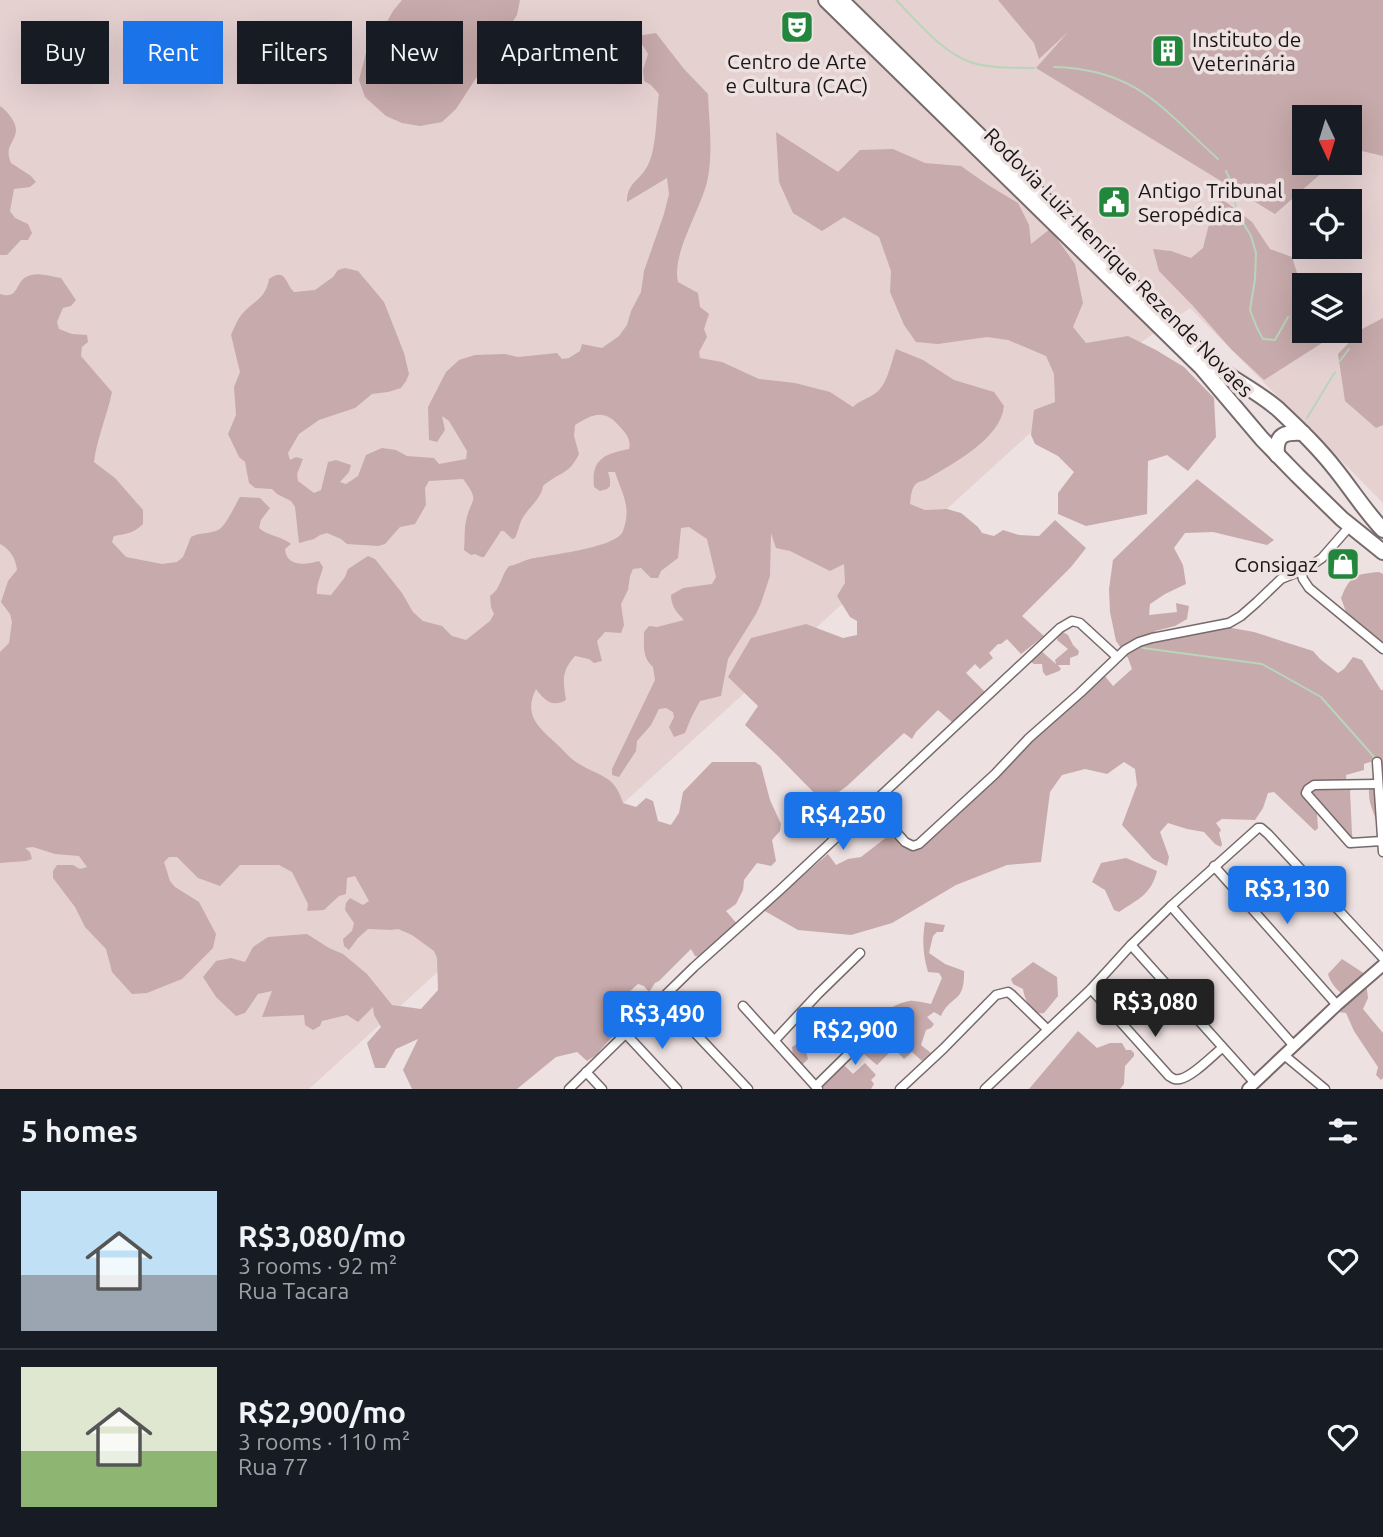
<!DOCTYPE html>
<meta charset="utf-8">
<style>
:root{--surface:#171b24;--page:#242831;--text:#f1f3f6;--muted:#9ea1a6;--line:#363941;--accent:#1a73e8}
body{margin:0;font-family:Ubuntu,sans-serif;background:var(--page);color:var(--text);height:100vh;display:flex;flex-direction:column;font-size:26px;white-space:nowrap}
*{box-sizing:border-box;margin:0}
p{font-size:23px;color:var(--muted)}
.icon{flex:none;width:38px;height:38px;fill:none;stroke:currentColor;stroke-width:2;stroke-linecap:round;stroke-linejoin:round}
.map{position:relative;height:1089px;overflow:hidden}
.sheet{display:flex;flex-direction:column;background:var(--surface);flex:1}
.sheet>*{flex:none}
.hud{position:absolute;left:21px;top:21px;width:700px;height:63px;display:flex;gap:14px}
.needle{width:46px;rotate:176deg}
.tools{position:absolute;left:1292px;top:105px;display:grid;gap:14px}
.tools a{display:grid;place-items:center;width:70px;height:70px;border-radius:0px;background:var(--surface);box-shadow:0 7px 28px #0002;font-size:35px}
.price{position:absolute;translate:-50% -60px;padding:0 16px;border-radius:7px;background:var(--accent);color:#fff;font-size:23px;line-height:46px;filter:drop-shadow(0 2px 4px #0008)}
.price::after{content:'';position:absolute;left:50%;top:42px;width:21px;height:16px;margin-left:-10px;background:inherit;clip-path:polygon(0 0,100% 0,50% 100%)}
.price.on{background:#222;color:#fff}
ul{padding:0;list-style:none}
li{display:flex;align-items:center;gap:21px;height:175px;padding:0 21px}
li+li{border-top:2px solid var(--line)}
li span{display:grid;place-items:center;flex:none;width:196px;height:140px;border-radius:0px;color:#555}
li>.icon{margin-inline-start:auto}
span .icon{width:84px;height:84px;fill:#fffc;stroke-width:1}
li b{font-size:30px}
h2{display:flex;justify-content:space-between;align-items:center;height:84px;padding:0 21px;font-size:30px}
.pill{padding:0 24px;border-radius:0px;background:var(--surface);box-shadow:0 7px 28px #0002;font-size:24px;line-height:63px}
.pill.on{background:var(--accent);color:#fff}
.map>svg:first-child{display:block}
.built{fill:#e6d1d1;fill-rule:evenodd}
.green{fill:#c7aaab}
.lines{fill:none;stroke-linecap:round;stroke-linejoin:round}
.stream{stroke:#b8d5bb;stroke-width:2}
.street-casing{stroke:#766a6b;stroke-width:11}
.secondary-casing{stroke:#766a6b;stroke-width:14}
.highway-casing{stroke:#766a6b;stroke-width:18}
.street{stroke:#fff;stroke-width:8}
.secondary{stroke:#fff;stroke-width:10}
.highway{stroke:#fff;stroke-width:14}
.labels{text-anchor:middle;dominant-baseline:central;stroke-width:7;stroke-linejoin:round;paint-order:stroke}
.poi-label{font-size:21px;fill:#1a1515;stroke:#eee1e2;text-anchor:start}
.street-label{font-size:21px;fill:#1a1515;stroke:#eee1e2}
</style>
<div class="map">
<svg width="1383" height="1089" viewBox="0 0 1383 1089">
<rect width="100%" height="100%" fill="#eee1e2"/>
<!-- built -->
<path class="built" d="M0 0H1383V503L1190 308 1093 376 309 1089H0ZM1304 117H1349V163H1304ZM1304 201H1349V247H1304ZM1304 285H1349V331H1304Z"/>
<!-- green -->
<g class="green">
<path d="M402 0H520L517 15 456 109 442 122 420 126 402 123 386 116 365 97 359 80 367 49 384 27 393 11Z"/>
<path d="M998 0H1383V156L1349 148V117H1304V163H1333L1275 214 1036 68 1068 32 1039 59 1034 43Z"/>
<path d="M656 33 684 69 708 94C709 121 713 150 708 177 703 207 671 253 678 282L698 293 700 307 709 314 704 329 707 337 699 352 700 358 722 362 759 379 795 383 830 392 853 407C860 400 870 398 877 392 888 383 891 362 896 349L923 360 954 380 994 392 1004 406C1001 439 952 464 927 479 924 481 920 481 917 483 911 487 911 497 910 504L925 510 947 509 961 513 978 527 982 533 994 536 1003 530 1019 535 1039 536 1055 520 1086 548 1071 567 1022 616 1044 636 1021 654 1007 639 1001 644H998L989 653 993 658 980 669 975 664 966 673 985 692 953 723 938 710 916 732 912 739 904 733 847 786 824 803 777 755 745 725 758 706 728 677 751 638 806 624 843 638 857 635V621L850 617 837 596 845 583 844 564 830 571 790 551 776 548 771 533 770 576 761 603 756 614 728 659 721 696 700 701 691 718 685 733 674 737 669 727 674 717 673 712 666 708 659 709 651 725 637 741 636 751 619 777 612 775V769L655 680 653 667C642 658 644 645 644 632L649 626 657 627 684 620C677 613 671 606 671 595L683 588 712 584 716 577 707 539 689 527 681 528 678 558 661 571 658 578H651L641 568 633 569 630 576 628 590 621 604 624 625 621 633 605 632 597 641 602 661 594 663 589 659 575 656C561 672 563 680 566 700 552 708 544 700 536 689 522 717 541 729 560 747 565 752 570 758 576 762 598 777 614 773 623 803L636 807 646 798 653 801 658 821 671 825 679 813 683 792 712 762H755L761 766 770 800 781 824 780 831 772 840 776 861 771 866 757 863 744 880 743 890 736 904 726 911 738 925 701 957 695 956 691 949 659 981 655 983 649 992 644 986 638 984 629 992 640 1011 610 1039 596 1055 587 1061 577 1052 556 1057 517 1089H412L403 1070 418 1039 396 1049 385 1068H375L367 1043 381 1027 374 1015 373 1007 358 1022 347 1015 322 1021 320 1026 313 1030 305 1025 304 1015 262 1017 272 991 258 994 245 1013 236 1016 216 997 203 977 216 961 231 958 245 962 253 947 268 937 307 934 329 948 343 954 367 974 392 1005 421 1009 438 990 437 958 434 951 412 935 398 929 391 930 368 929 358 938 349 950 344 946 343 939 352 931 354 923 345 910 346 903 350 898 363 905 369 901 355 876 347 878 346 894 339 896 324 910 307 911 308 904 292 872 279 865H240L220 886 198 878 177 857H169L164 862 170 881 175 887 199 902 216 934 213 948 182 979 147 993 132 994 112 972 106 949 85 927 75 907 53 878V871L57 865H73L80 869 87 867 79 856 55 854 33 847 25 848 30 852 32 859 26 861 0 863V652L9 643 12 622 10 614 1 602 8 581 17 570C16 559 10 549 0 544V294C19 300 15 283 26 277 36 271 50 276 61 278L76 300 71 306 63 308 57 322 59 329 72 334 87 335 88 342 82 347 81 356 112 392C107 416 97 438 94 462L115 478 143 510V524C134 533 126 534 114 536L112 542 126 557 162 564 177 562 183 557 191 537C200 532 210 534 218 530 226 526 235 505 240 497L260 498 270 508 261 520 259 528C268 536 281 536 291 544L285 549C286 567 306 565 319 561L323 567C321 576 316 585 317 594L331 595 345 577 348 569 368 556 375 559 402 593 413 612 423 621 442 626 452 636 466 640 490 621 494 614 491 607 490 596C501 589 501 575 509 566 517 565 522 561 530 559 547 555 617 548 623 531 632 506 622 494 615 472H608L610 479V486L607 489 600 491 594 487C591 459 604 454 629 449 631 440 627 435 621 428 605 409 595 413 575 425L574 436 579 454C569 475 559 472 543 486 541 500 527 508 521 521 519 526 518 532 515 538L512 539 504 531H501L484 557H481L475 554 471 555 464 550C465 541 464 530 466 521 471 497 481 503 463 479L429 481 425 488 426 505 415 524 400 527 385 544 378 546 347 544 341 539 327 533 320 535 314 539 299 543 295 507 291 501 277 494 272 489 255 488 249 483 245 462 239 457 228 434 236 415 234 387 240 372 231 335C234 328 237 320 242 314 253 301 266 299 269 279 286 267 285 283 294 292L315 290 333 277 338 270 345 268 358 271 384 302 404 353 409 374 406 381 401 388 388 392 372 394 355 408 319 420 299 434 288 453 290 460 296 457 303 459 297 474 298 481 314 493 321 490 328 462 336 460 351 465 349 472 340 482 346 484 358 476 366 455 382 448 396 450 407 456 434 458 439 464 466 459 467 451 449 421 442 416 445 430 437 442 429 440 428 407 446 372 459 360 475 355 505 354 518 357 557 353 562 359 569 358 580 351 582 344 602 348 619 336 627 325 631 311 641 292 644 271 664 214 669 194 667 178 627 202C627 182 640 181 648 165 657 147 656 115 659 94L651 85 644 81 643 70 648 54 637 36Z"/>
<path d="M0 106C6 110 16 121 16 130 15 144 4 145 11 163L31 176 36 182 30 187 14 189 10 211 15 218 28 224 32 233 28 240H21L7 255H0Z"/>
<path d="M776 132 838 172 860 150 893 149 925 163 961 166 988 185 1018 203 1029 225 1031 244 1050 229 1075 264 1083 303 1073 327 1086 343 1128 336 1156 350 1184 367 1214 398 1216 437 1188 471 1167 455 1148 461 1147 514 1086 526 1058 514V493L1074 472 1058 456 1035 444 1031 435 1034 410 1055 402 1054 374 1046 356 1008 340 987 337 938 344 916 342 904 325 890 292 891 271 879 237 844 217 822 231 793 213 779 182Z"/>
<path d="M1219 200 1226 202 1252 222 1270 249 1292 257 1304 295V331H1324L1322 343 1264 380 1231 349 1194 307 1159 271 1153 249 1171 251 1191 258 1203 248 1208 228Z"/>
<path d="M1383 318V425L1376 428 1345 401 1338 354 1362 329Z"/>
<path d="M1197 479 1274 540 1267 545 1213 532 1185 533 1174 548 1183 565 1186 584 1165 594 1150 604 1149 615 1177 612 1176 603 1189 606 1187 619 1175 626 1155 631 1154 639 1226 627 1254 632 1313 651 1320 659 1338 673 1344 669 1353 657 1362 660 1381 690H1383V828L1377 826C1375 811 1368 806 1369 789L1382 780 1379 759 1364 764V770L1346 775 1347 785 1351 787 1352 789 1350 791 1352 834 1354 846 1353 848 1350 849 1322 812 1317 814 1318 828 1315 831 1274 792 1268 793 1263 808 1255 820 1222 819 1216 823 1221 830 1219 833 1222 844 1221 847 1215 844 1204 832 1187 829 1168 823 1160 832 1169 857 1167 866 1153 859 1122 825 1137 785 1135 769 1124 762 1107 774 1085 769 1062 775 1050 792 1041 862 1007 865 956 885 892 923 851 935 798 930 763 910 828 854 836 865 848 859 861 857 892 833 915 849 1041 731 1104 675 1113 686 1132 669 1128 658 1116 641 1110 612 1109 589 1113 560Z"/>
<path d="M1379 572 1383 574V642L1346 612 1341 598C1350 575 1356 574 1379 572Z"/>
<path d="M1063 632 1068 635 1073 645 1079 651 1078 655 1070 658V665H1058L1061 669 1059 671 1046 676 1043 672 1042 664H1034L1028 660 1039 649 1056 664 1055 660 1068 649 1057 640 1059 633Z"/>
<path d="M1126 858 1157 871C1151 895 1138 899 1119 912L1114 910 1105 890 1092 882 1101 863Z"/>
<path d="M925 922 945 925 943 932H937L933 936 929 953 945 964 964 971C965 1004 951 994 941 1016L934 1012 927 1017 934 1024 931 1028 926 1030 921 1045 931 1053 922 1061 912 1052 904 1059 894 1048 877 1065 864 1054 858 1060 848 1049C860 1030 886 1005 909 1001 915 1000 924 1003 931 1004L942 978 939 973 928 972C923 955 922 940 925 922Z"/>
<path d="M1342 959 1365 974 1368 998 1363 1009 1383 1033V1078L1381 1080 1376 1075 1378 1067 1354 1031 1346 1013 1338 1012 1348 998C1339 992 1331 985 1328 974Z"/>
<path d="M1033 962 1057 977 1058 996 1044 1013C1031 1016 1025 1000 1023 989L1013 984 1011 979Z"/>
<path d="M814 1008 836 1019 823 1039 806 1051 808 1059 802 1065C793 1062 793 1056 792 1047 810 1037 810 1027 814 1008Z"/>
<path d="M1078 1031 1097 1048 1110 1043H1122L1126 1050H1131L1134 1053V1056L1125 1066 1124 1084 1120 1089H1029Z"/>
<path d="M841 1062 853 1074 865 1063 876 1075 871 1080 874 1084 871 1089H824L818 1083Z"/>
</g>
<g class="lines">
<!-- stream -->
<g class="stream">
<path d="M896 0C918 22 942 53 973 63 993 69 1014 67 1034 68"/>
<path d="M1054 67C1136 69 1162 108 1218 159"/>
<path d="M1226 171 1234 188 1236 211 1251 236 1256 253 1255 279 1250 310 1257 328 1263 339 1275 340 1288 317"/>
<path d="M1303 307 1304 308"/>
<path d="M1322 331 1337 339"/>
<path d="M1339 362 1349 349"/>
<path d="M1307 418 1335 372"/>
<path d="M1143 648 1262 664 1321 697 1375 758"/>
</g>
<defs>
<g id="street">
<path d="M1301 571 1303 579 1309 588 1383 649"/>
<path d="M1377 762 1383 852"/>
<path d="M1378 784 1314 785 1308 789 1306 793 1350 843 1382 841"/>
<path d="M872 805 905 842 913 846 919 844 995 774 1029 738 1080 693 1125 650 1139 642 1152 638 1229 623 1241 616 1257 602 1281 579 1306 569 1322 558 1350 526"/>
<path d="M1214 866 1337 1005"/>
<path d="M1171 906 1294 1046"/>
<path d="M1131 945 1254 1082"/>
<path d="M1091 989 1169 1076C1174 1079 1174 1080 1180 1079 1192 1077 1212 1056 1222 1048"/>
<path d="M662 998 748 1089"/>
<path d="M743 1006 818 1089"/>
<path d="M625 1033 677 1089"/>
<path d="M775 1040 818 994 860 953"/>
<path d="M1284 1055 1325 1089"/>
<path d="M586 1072 602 1089"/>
<path d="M816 1086 875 1028"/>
<path d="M569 1089 694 967 780 890 1060 628 1072 621 1080 623 1117 657"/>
<path d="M900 1089 943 1049 996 995 1008 992 1012 995 1047 1029"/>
<path d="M985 1089 1091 989 1131 945 1171 906 1258 828H1261L1268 834 1383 958"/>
</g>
<path id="secondary" d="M1248 1089 1337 1005 1383 965"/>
<g id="highway">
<path d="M826 0 1201 367 1262 439 1297 475 1342 519 1383 552"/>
<path d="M841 0 1208 360C1230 379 1258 391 1279 410 1299 429 1319 448 1336 470 1352 490 1365 511 1383 530"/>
<path d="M1277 455C1275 434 1285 432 1303 433"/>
</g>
</defs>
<!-- street casing -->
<use href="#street" class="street-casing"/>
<!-- secondary casing -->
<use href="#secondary" class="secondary-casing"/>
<!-- highway casing -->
<use href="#highway" class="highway-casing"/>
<!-- street -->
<use href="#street" class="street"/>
<!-- secondary -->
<use href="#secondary" class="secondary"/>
<!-- highway -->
<use href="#highway" class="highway"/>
</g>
<!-- icons -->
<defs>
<symbol id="theatre-square" viewBox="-11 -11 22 22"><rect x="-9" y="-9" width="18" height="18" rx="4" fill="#22873c" stroke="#eee1e2"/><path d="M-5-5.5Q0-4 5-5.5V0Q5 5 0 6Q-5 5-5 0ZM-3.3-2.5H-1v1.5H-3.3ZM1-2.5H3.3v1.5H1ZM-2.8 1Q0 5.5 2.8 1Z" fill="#fff"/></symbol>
<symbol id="building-square" viewBox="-11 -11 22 22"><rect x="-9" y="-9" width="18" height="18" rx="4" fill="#22873c" stroke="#eee1e2"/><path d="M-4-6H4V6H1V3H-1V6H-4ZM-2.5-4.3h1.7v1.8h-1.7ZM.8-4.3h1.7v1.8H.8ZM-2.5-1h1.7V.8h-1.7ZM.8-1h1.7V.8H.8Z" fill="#fff"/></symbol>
<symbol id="civic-square" viewBox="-11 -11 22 22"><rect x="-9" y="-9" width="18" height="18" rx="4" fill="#22873c" stroke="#eee1e2"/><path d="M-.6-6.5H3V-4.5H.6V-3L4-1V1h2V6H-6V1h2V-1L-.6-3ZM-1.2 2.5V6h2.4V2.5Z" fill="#fff"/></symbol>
<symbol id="shop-square" viewBox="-11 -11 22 22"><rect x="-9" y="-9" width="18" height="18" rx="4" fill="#22873c" stroke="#eee1e2"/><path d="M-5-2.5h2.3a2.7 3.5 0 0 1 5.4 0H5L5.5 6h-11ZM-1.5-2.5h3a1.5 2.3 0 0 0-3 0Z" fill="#fff"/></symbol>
</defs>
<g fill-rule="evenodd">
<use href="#theatre-square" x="778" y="8" width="38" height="38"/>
<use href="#building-square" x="1149" y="32" width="38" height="38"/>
<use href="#civic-square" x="1095" y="183" width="38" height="38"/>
<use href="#shop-square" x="1324" y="545" width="38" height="38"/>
</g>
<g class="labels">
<!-- poi labels -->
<g class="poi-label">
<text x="1192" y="39">Instituto de<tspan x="1192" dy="24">Veterinária</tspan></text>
<text x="797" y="61" text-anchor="middle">Centro de Arte<tspan x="797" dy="24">e Cultura (CAC)</tspan></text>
<text x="1138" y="190">Antigo Tribunal<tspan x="1138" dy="24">Seropédica</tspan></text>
<text x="1318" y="564" text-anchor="end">Consigaz</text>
</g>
<!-- street labels -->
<g class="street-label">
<text transform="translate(1119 262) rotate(45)">Rodovia Luiz Henrique Rezende Novaes</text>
</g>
</g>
</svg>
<div class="tools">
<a><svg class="needle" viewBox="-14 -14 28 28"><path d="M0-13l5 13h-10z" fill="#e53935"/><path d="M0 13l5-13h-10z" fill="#9ea1a6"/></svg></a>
<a><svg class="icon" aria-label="locate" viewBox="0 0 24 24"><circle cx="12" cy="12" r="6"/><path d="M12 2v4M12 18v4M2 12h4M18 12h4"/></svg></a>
<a><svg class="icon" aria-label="layers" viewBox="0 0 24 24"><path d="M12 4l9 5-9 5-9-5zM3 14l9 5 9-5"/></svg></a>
</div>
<b class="price" style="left:843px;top:852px">R$4,250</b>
<b class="price" style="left:1287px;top:926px">R$3,130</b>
<b class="price on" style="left:1155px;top:1039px">R$3,080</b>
<b class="price" style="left:662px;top:1051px">R$3,490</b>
<b class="price" style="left:855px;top:1067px">R$2,900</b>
<div class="hud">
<a class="pill">Buy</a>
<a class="pill on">Rent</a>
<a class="pill">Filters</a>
<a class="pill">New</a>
<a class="pill">Apartment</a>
</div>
</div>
<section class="sheet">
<h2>5 homes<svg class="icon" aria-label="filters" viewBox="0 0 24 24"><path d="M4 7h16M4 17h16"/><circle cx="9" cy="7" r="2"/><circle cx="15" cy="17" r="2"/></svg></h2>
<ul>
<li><span style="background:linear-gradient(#bfe0f5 60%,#9aa5b1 0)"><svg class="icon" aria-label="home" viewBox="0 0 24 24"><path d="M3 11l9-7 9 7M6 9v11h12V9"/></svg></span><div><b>R$3,080/mo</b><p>3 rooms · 92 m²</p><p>Rua Tacara</p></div><svg class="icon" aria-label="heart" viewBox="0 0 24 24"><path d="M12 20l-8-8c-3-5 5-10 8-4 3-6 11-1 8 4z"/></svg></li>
<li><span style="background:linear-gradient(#dfe7d0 60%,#8fb573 0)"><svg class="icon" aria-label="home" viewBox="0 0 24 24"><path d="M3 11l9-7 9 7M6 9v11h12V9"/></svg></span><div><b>R$2,900/mo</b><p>3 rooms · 110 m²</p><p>Rua 77</p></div><svg class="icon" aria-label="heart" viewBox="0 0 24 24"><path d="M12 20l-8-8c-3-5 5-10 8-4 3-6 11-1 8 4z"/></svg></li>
</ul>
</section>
